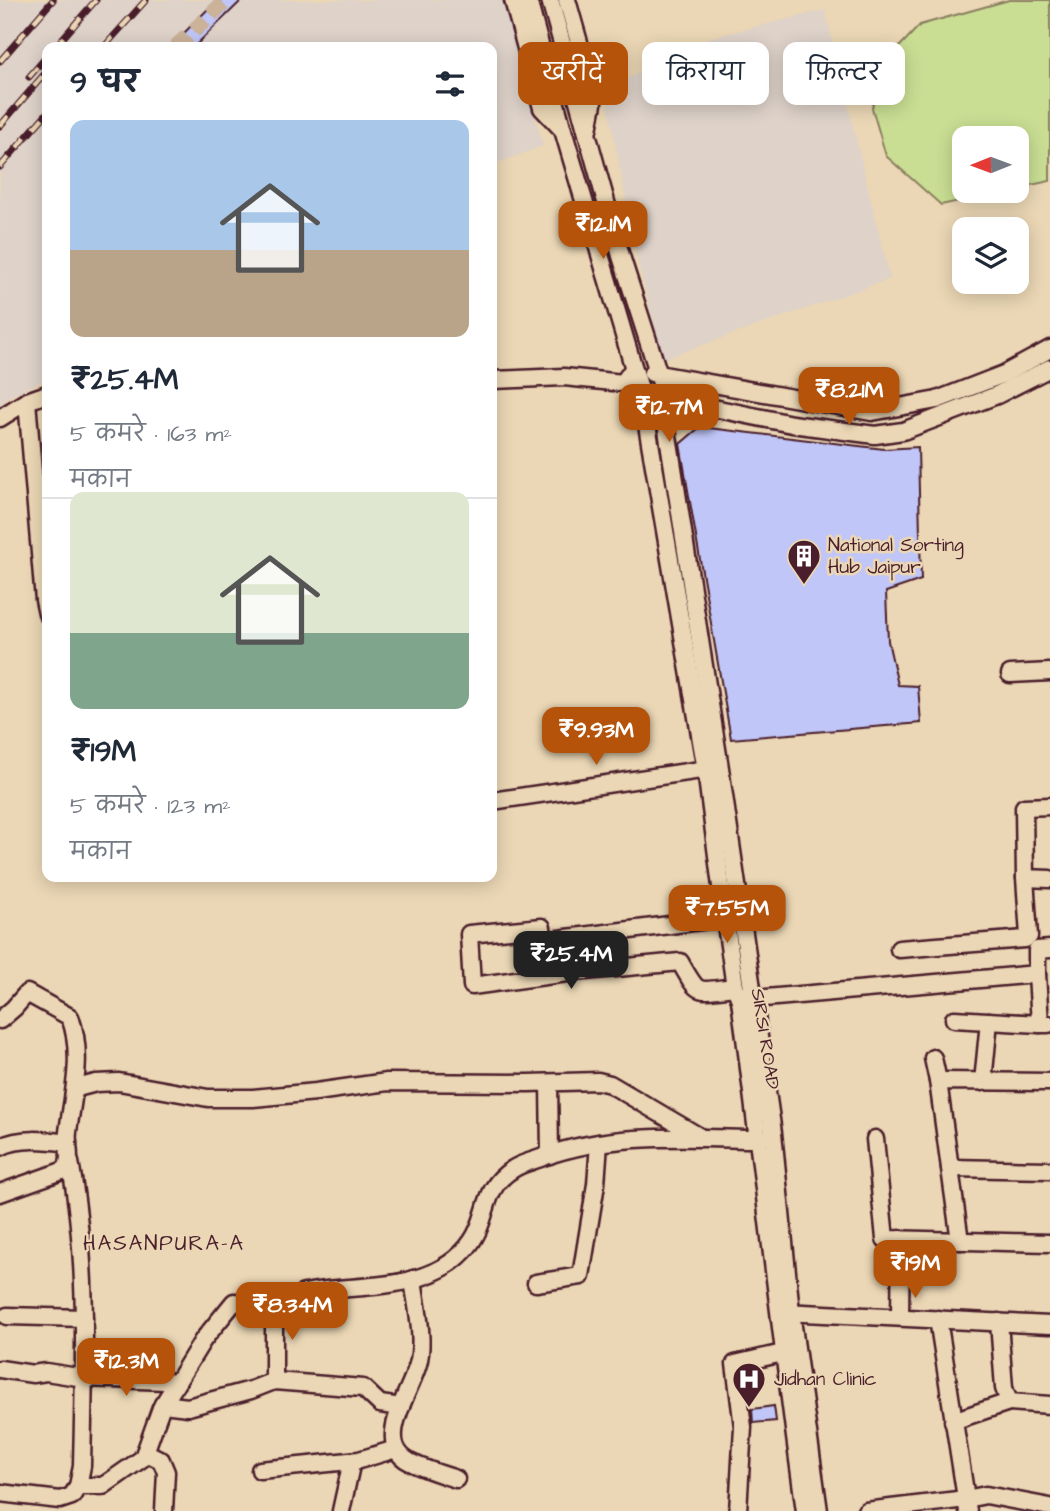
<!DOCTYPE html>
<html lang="hi">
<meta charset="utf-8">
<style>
:root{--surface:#fff;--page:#f2f2f3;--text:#1f2937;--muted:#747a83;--line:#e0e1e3;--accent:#b45309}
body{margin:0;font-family:"Architects Daughter","Playpen Sans Deva",sans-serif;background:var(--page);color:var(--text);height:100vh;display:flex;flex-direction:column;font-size:26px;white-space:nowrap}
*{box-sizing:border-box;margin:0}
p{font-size:23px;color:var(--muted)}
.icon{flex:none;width:38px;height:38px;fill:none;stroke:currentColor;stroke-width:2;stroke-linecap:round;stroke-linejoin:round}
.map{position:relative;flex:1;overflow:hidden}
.drawer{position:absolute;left:42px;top:42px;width:455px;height:840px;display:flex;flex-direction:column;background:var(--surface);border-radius:14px;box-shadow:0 4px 18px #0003}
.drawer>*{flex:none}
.guide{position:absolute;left:518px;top:42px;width:427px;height:63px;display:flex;gap:14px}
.needle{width:46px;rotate:269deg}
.tools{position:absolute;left:952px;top:126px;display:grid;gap:14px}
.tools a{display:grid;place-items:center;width:77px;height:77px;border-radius:14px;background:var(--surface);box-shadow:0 4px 18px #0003;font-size:35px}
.price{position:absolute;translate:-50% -60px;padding:0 16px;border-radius:14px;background:var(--accent);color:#fff;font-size:23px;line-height:46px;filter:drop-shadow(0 2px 4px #0008)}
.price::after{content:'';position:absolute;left:50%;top:42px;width:21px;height:16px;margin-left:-10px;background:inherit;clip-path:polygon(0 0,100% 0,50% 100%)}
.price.selected{background:#222;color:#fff}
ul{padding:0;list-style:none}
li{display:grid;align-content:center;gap:14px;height:371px;padding:0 28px}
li+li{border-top:2px solid var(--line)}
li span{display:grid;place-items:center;height:217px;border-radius:14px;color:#555}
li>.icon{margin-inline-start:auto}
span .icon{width:126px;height:126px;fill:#fffc;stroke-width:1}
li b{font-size:30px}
h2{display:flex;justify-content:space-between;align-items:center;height:84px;padding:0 28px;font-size:30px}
.pill{padding:0 24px;border-radius:14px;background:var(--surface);box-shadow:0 4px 18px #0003;font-size:24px;line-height:63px}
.pill.selected{background:var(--accent);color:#fff}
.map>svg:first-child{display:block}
.built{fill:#ded2c9}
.green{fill:#c9de93;stroke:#8a7e5f;stroke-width:2}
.building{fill:#c0c6f7;stroke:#4a1f2b;stroke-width:2}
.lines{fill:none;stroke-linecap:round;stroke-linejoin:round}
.minor-tunnel{stroke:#cbb299;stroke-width:16;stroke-dasharray:16 8;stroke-linecap:butt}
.minor-casing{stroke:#4a1f2b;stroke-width:21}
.minor{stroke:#ebd7b5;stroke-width:16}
.rail-casing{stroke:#4a1f2b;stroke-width:7}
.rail{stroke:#ebd7b5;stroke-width:4.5;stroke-dasharray:13;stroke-linecap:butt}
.labels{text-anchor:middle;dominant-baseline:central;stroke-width:5;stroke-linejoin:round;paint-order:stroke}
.poi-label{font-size:19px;fill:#4a1f2b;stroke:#ebd7b5;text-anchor:start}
.street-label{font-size:19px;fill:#4a1f2b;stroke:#ebd7b5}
.neighbourhood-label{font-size:21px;letter-spacing:2px;fill:#4a1f2b;stroke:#ebd7b5}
</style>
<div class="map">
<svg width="1050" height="1511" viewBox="0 0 1050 1511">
<rect width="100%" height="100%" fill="#ebd7b5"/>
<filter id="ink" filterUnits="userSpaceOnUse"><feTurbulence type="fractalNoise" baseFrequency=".0143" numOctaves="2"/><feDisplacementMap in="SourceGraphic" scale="14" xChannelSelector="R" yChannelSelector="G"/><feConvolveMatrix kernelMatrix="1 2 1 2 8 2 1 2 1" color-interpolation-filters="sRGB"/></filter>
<g filter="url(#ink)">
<!-- built -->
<g class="built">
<path d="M0 0H504L543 146 492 165V47H47V379L8 397 0 406Z"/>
<path d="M825 10 890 279 663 359 637 259 605 90 709 38Z"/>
</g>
<!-- green -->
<path class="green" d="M1009 0H1050V181L1017 188V138H964V191H1006L941 205 886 156 872 108 884 63 920 25Z"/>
<!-- building -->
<g class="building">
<path d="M217 0H242L194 47H170Z"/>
<path d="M700 427 884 449 918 447 921 580 886 592 888 641 898 685 918 686 921 723 731 739 680 444Z"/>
<path d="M774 1406 776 1421 753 1423 752 1409Z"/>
</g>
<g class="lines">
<!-- minor-tunnel -->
<path class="minor-tunnel" d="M176 47 227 0"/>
<defs>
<g id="minor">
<path d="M513 0 542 108 561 128"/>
<path d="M528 0 563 130 642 396 706 770 725 918 735 987 740 1000C763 1170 781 1341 805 1511"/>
<path d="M550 0 621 256 659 375 664 398 666 423 720 768 773 1133 791 1312 819 1511"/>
<path d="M567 0 584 60 593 104 588 130"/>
<path d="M633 369 623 383 642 396 664 398 792 424 875 435 903 431 997 395 1050 368"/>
<path d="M652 373 872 412 937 400 1004 374 1050 349"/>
<path d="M492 380 564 377 623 383"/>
<path d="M27 401 44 600 47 614"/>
<path d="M0 418 27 401 47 394"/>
<path d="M1010 674 1050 672"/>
<path d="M492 801 714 768"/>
<path d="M1050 806 1024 807 1025 878 1050 879"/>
<path d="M725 918 543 941 542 927 469 934 472 986 575 972 680 962C700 997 695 991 735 987"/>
<path d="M899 949 1025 939 1029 936 1025 878"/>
<path d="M1037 974 1040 1024H1048"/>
<path d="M742 1000 1037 974V950L1050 949"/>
<path d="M954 1019 1040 1024"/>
<path d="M0 1020 14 1008 27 993 70 1017C84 1055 73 1093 68 1132 66 1146 73 1158 65 1170L0 1193"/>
<path d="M933 1058 938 1081"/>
<path d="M983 1082 989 1021"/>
<path d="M549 1083 550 1155"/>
<path d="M77 1088 96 1083 119 1082 208 1098H253L316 1092 387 1082 528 1083 598 1081 610 1084 700 1137"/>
<path d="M875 1139 885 1239 1050 1243"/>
<path d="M0 1147C20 1137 46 1140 68 1143"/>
<path d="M70 1162C89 1262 84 1364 82 1466L78 1486"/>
<path d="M950 1168 1050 1170"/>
<path d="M960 1241 938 1081 1050 1082"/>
<path d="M413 1279C416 1304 424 1335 419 1360 414 1388 371 1442 410 1462 424 1469 441 1474 456 1479"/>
<path d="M536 1283 581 1276 596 1184 599 1143"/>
<path d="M274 1303V1381"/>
<path d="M783 1312 1050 1325"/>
<path d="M7 1316 84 1318"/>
<path d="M900 1317 901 1239"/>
<path d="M938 1319 968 1511"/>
<path d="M999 1322 1004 1388 1009 1402 1050 1405"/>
<path d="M0 1369 33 1374 46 1372 84 1378 166 1381 175 1384"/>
<path d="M163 1404 188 1407 251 1390 274 1381 363 1388 380 1404 401 1407"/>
<path d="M953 1421 1009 1402"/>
<path d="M145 1452 161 1460 166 1472 164 1511"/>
<path d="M260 1470 359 1460 396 1449"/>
<path d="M0 1493 60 1500 72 1496 78 1486H103L143 1458 161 1408 203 1340 234 1302C245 1303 278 1306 287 1303 294 1301 298 1294 305 1293 360 1283 436 1294 472 1241 490 1215 481 1189 513 1169 522 1163 534 1161 543 1157 613 1132 686 1138 759 1139"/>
<path d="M341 1511 352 1461"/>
<path d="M738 1511 743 1427 735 1364 783 1353"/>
<path d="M866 1511 966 1499 986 1495 1050 1507"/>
</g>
</defs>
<!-- minor casing -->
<use href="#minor" class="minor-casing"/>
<!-- minor -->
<use href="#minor" class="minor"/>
<defs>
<g id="rail">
<path d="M55 47 96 0"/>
<path d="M104 47 146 0"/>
<path d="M0 61 53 0"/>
<path d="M29 77 47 56"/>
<path d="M0 126 47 71"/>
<path d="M0 167 47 113"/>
</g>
</defs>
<!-- rail casing -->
<use href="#rail" class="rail-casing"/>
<!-- rail -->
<use href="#rail" class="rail"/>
</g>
</g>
<!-- icons -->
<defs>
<symbol id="building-pin" viewBox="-11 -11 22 30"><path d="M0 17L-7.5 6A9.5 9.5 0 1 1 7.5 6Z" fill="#4a1f2b" stroke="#ebd7b5"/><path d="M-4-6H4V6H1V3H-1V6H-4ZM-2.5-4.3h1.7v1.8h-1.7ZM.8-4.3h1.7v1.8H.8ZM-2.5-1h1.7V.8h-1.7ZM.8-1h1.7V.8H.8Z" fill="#fff"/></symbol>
<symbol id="hospital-pin" viewBox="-11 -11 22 30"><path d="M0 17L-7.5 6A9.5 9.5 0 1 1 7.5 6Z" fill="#4a1f2b" stroke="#ebd7b5"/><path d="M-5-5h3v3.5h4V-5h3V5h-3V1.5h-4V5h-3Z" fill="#fff"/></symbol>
</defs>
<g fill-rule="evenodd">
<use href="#building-pin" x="785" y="537" width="38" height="52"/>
<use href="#hospital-pin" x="730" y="1360" width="38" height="52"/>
</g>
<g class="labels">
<!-- poi labels -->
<g class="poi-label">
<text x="828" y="545">National Sorting<tspan x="828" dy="22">Hub Jaipur</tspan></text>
<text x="774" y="1379">Jidhan Clinic</text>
</g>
<!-- street labels -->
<g class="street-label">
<text transform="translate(765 1039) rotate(81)">SIRSI ROAD</text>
</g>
<!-- neighbourhood labels -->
<g class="neighbourhood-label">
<text x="164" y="1243">HASANPURA-A</text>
</g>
</g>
</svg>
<div class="tools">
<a><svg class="needle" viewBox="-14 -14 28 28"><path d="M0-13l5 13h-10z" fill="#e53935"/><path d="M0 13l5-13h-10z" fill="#747a83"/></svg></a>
<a><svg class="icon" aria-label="layers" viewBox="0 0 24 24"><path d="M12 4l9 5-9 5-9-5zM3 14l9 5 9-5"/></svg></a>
</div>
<b class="price" style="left:603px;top:261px">₹12.1M</b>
<b class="price" style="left:849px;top:427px">₹8.21M</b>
<b class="price" style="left:669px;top:444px">₹12.7M</b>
<b class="price" style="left:596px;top:767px">₹9.93M</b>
<b class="price" style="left:727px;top:945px">₹7.55M</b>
<b class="price selected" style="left:571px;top:991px">₹25.4M</b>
<b class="price" style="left:915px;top:1300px">₹19M</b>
<b class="price" style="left:292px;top:1342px">₹8.34M</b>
<b class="price" style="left:126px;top:1398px">₹12.3M</b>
<div class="guide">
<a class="pill selected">खरीदें</a>
<a class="pill">किराया</a>
<a class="pill">फ़िल्टर</a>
</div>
<section class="drawer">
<h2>9 घर<svg class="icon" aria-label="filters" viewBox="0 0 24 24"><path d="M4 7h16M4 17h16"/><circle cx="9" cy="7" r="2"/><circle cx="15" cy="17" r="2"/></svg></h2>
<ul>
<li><span style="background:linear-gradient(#a9c7e8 60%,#b9a48a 0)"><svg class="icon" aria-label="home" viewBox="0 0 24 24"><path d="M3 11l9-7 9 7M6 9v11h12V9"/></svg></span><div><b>₹25.4M</b><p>5 कमरे · 163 m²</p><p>मकान</p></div></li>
<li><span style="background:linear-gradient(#dfe7d0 65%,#7fa58c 0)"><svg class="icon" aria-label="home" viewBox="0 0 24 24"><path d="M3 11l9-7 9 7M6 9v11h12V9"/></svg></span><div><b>₹19M</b><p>5 कमरे · 123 m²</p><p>मकान</p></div></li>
</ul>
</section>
</div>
